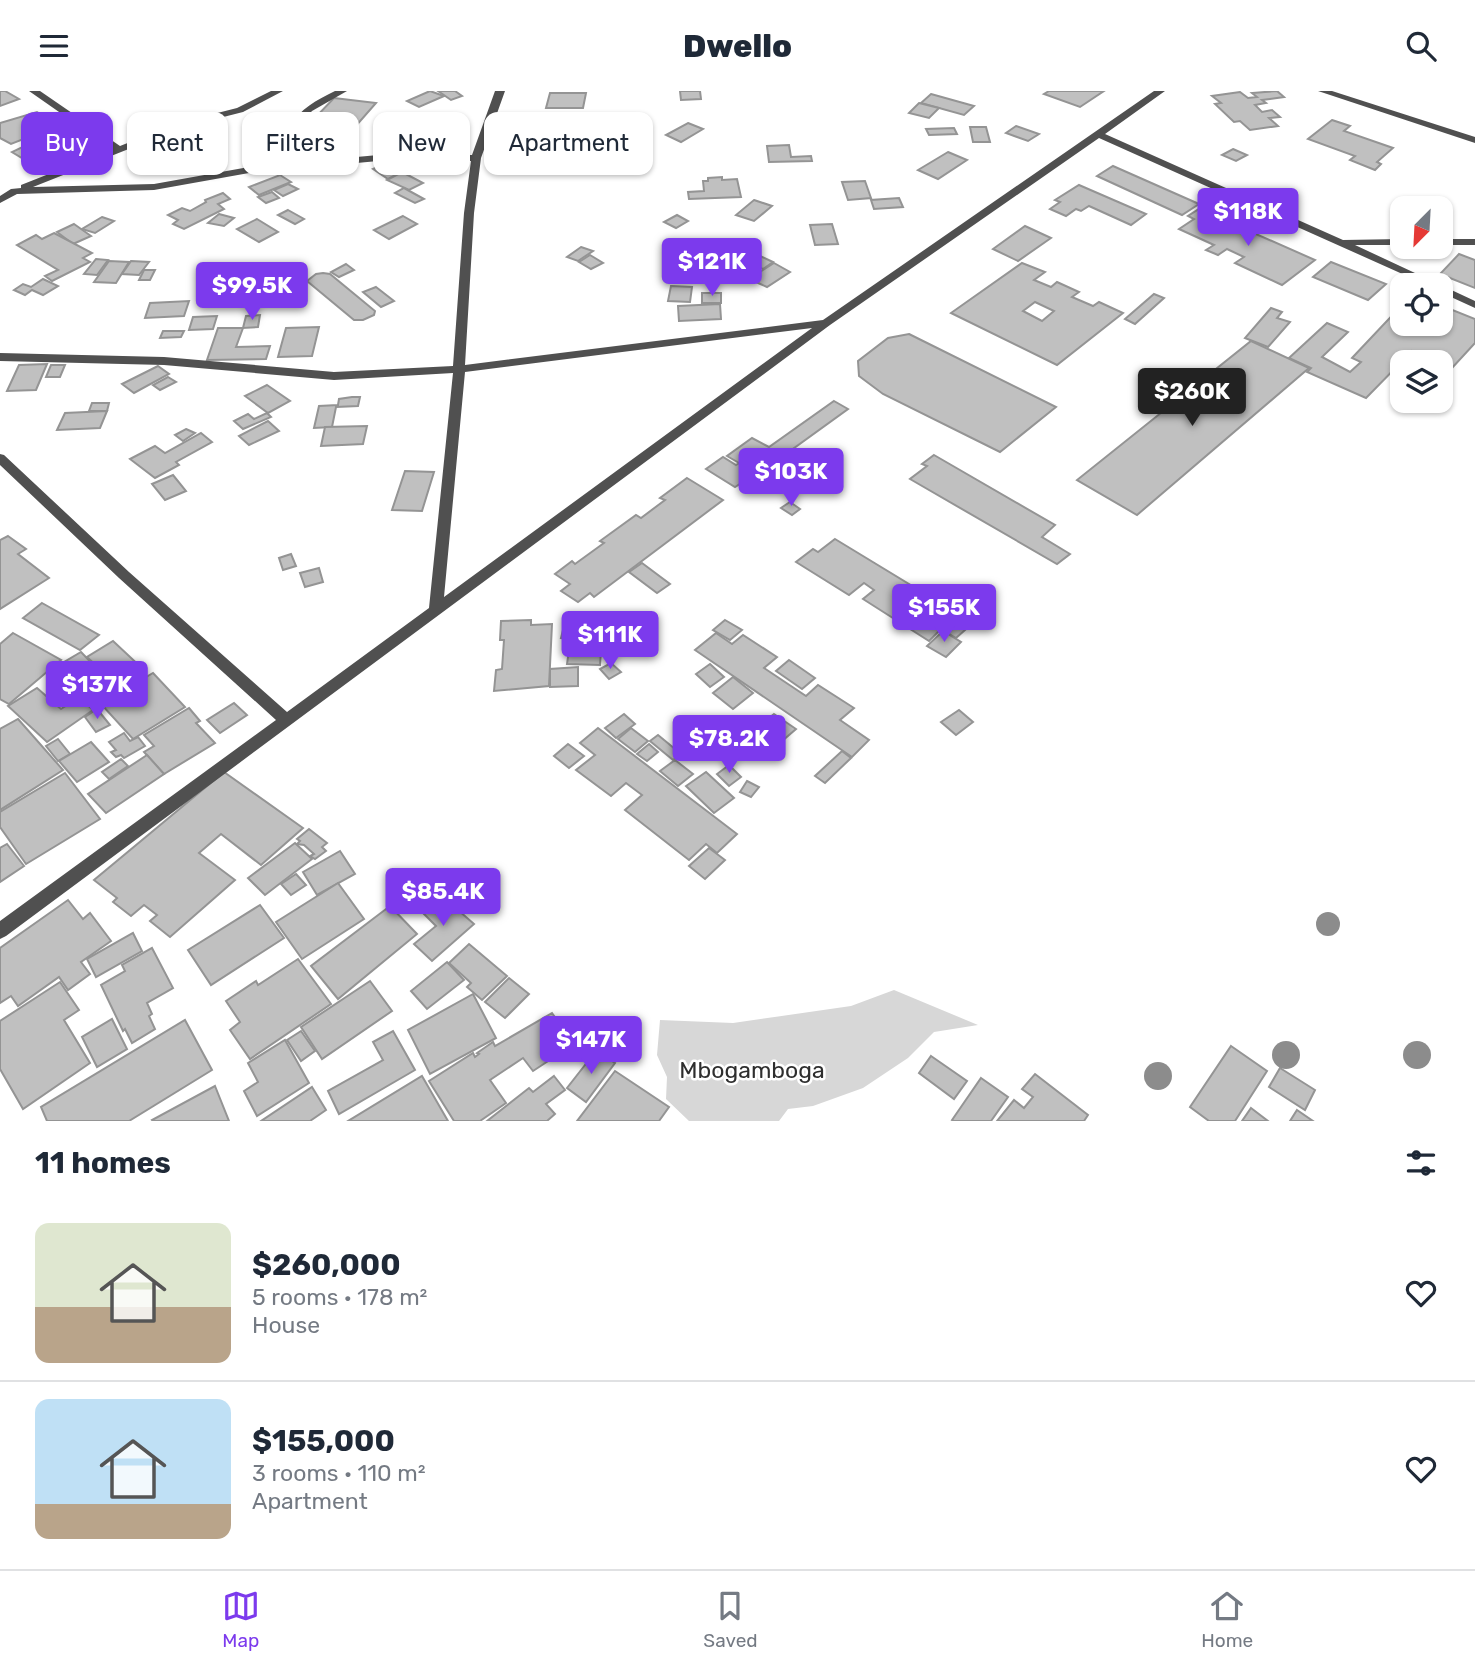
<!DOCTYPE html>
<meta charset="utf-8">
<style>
:root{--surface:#fff;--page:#f6f6f7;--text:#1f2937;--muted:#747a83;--line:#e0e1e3;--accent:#7c3aed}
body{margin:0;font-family:Rubik,sans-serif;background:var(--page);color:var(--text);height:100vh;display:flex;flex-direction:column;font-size:26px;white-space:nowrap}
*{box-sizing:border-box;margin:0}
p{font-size:23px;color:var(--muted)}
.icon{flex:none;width:38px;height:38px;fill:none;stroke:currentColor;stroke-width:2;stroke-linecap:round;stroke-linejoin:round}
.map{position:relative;height:1030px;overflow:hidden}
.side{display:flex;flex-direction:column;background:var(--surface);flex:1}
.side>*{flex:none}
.banner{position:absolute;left:21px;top:21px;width:700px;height:63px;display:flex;gap:14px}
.needle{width:46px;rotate:204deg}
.fabs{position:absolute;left:1390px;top:105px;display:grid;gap:14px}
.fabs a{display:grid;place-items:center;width:63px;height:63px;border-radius:14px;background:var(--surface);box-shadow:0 2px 5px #0004;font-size:35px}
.price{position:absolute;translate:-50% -60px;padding:0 16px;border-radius:7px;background:var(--accent);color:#fff;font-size:23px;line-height:46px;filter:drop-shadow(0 2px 4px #0008)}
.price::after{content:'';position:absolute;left:50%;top:42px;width:21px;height:16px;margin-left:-10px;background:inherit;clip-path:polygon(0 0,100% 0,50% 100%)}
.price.on{background:#222;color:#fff}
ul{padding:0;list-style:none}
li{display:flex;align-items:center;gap:21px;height:175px;padding:0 35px}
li+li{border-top:2px solid var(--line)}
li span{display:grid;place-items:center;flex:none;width:196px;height:140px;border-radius:14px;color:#555}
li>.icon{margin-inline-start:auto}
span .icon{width:84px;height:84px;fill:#fffc;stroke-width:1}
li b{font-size:30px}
h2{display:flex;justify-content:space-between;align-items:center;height:84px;padding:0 35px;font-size:30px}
.pill{padding:0 24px;border-radius:14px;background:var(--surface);box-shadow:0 2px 5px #0004;font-size:24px;line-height:63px}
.pill.on{background:var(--accent);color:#fff}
header{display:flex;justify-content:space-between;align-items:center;height:91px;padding:0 35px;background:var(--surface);font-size:32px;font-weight:800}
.tabs{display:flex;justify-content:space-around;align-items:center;height:98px;border-top:2px solid var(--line);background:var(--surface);font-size:19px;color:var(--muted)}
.tabs a{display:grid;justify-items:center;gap:4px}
.tabs .on{color:var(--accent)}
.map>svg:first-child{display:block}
.green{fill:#d7d7d7}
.building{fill:#c0c0c0;stroke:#949494;stroke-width:2;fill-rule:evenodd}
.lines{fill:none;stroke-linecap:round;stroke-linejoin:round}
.minor{fill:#505050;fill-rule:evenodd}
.tree{fill:#8c8c8c}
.labels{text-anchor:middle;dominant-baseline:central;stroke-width:5;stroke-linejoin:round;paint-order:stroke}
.near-park-label{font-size:23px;fill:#2e2e2e;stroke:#fff}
</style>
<header><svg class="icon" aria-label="menu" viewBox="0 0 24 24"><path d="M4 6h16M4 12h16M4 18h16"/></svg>Dwello<svg class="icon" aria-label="search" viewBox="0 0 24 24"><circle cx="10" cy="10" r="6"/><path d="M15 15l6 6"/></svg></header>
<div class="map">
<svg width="1475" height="1030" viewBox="0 0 1475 1030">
<rect width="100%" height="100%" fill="#fff"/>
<!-- green -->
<path class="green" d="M894 899 978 934 934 941 908 967 863 997 813 1015 788 1018 779 1030H689L666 1008 667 986 657 964 660 929 733 932 851 915Z"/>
<!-- building -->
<g class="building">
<path d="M0 0H5L19 8 0 15Z"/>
<path d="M430 0 444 5 419 16 407 10Z"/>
<path d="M438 0H455L462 5 451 9Z"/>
<path d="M680 0H700L701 8 681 9Z"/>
<path d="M1049 0H1104L1080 16 1044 3Z"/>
<path d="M1277 0 1284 6 1262 9 1266 12 1255 14 1262 21 1272 19 1280 26 1269 27 1278 35 1250 39 1240 30 1234 31 1215 13 1221 12 1212 5 1240 1 1248 7 1257 6 1252 2Z"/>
<path d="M550 2H586L583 17H546Z"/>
<path d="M931 3 974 15 964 24 921 12Z"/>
<path d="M334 7 376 12 355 36 312 30Z"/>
<path d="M919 12 939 17 929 27 909 22Z"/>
<path d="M37 21 55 32 41 38 44 40 11 53 0 47V32Z"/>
<path d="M557 22 586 27 582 32 552 27Z"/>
<path d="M1332 29 1350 35 1344 40 1393 57 1377 71 1381 73 1375 79 1350 69 1355 65 1308 48Z"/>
<path d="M557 32 580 44 561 53 538 41Z"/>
<path d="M688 32 703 38 681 51 666 44Z"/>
<path d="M1016 35 1039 43 1028 50 1006 42Z"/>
<path d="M970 36H986L990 51H973Z"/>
<path d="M354 37 352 45H317L319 38Z"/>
<path d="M954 37 957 43 929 44 926 38Z"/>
<path d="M416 39 412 56 388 57 390 47H380L381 41Z"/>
<path d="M56 40 71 49 65 51 81 61 45 76 37 70 30 72 12 61Z"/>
<path d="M316 40 311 57H288L293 41Z"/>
<path d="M639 45 650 48 636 58 625 54Z"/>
<path d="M349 48 347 61H334V66L319 67 320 60 312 61 317 49Z"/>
<path d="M789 54 791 66 811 65 812 70 769 71 767 55Z"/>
<path d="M274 58 311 59 306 68 269 67Z"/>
<path d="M1233 58 1247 64 1236 70 1222 64Z"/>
<path d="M948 61 967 69 938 88 918 79Z"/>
<path d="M397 67 414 75 388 88 373 78Z"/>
<path d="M1113 75 1199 113 1182 124 1097 85Z"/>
<path d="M402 81 423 92 409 99 387 89Z"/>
<path d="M280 84 291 91 259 104 249 96Z"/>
<path d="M722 86V89L737 88 741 106 689 108 688 101 704 100 703 90H708V87Z"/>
<path d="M865 90 871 107 848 109 842 91Z"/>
<path d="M288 93 298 98 283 105 274 99Z"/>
<path d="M1079 94 1146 123 1131 134 1089 115 1081 120 1076 118 1066 125 1050 118 1060 111 1055 109Z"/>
<path d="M404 97 424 108 415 112 395 102Z"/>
<path d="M272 101 279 107 266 112 258 106Z"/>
<path d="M223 102 230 108 218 113 224 118 184 138 173 133 178 129 168 124 182 117 190 120 206 111 205 109Z"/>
<path d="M899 107 903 116 874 118 871 109Z"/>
<path d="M754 109 772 115 754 130 736 124Z"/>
<path d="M1199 118 1315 169 1282 194 1235 172 1244 166 1227 158 1218 164 1206 159 1214 154 1179 138 1194 128 1188 125Z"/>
<path d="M288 119 304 128 295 133 278 124Z"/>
<path d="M219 123 234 127 224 135 208 132Z"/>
<path d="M677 124 688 130 676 137 664 131Z"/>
<path d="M403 125 417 133 389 148 374 139Z"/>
<path d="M102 126 114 130 95 142 82 138Z"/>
<path d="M257 128 278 141 259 151 237 138Z"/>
<path d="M74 133 91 145 73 153 57 141Z"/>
<path d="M832 133 838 153 815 154 810 134Z"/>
<path d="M1025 135 1051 147 1018 170 993 158Z"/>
<path d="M54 142 92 162 83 167 90 171 52 190 45 185 58 179 17 154 36 144 42 148Z"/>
<path d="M581 156 593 160 578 170 567 166Z"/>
<path d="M1459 163 1475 169V197L1440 183Z"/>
<path d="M590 164 603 172 591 178 579 171Z"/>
<path d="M758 164 773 171 763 178 747 172Z"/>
<path d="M96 168 108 169 97 184 84 183Z"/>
<path d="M109 170 129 171 116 192 94 191Z"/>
<path d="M131 170 149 171 139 184 122 183Z"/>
<path d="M1331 171 1386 193 1368 209 1313 186Z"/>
<path d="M734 172 743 176 753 180 745 185 728 176Z"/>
<path d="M774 172 790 181 767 196 749 188Z"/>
<path d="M1022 172 1045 181 1034 189 1051 196 1057 191 1079 201 1072 206 1093 215 1099 211 1123 222 1057 274 951 222ZM1035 211 1054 220 1042 230 1023 220Z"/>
<path d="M346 173 354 179 339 186 331 181Z"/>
<path d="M144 179H155L150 189H139Z"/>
<path d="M323 182 330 183 375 220 374 224 363 229H354L307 190 316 183Z"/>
<path d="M43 188 58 195 43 204 32 199 25 204 14 199 23 193 31 196Z"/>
<path d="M272 190 289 203 275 210 257 197Z"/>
<path d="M671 195 692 196 690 211 668 210Z"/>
<path d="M376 196 394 210 381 216 363 201Z"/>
<rect x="702" y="202" width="19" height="10"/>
<path d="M1154 203 1164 207 1135 233 1125 228Z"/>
<path d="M189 210 184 225 145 227 150 212Z"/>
<path d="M720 213 721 228 679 230 678 215Z"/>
<path d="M1402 214V233H1440V214L1475 228V252L1452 277 1440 271H1432L1412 260 1366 307 1307 281 1311 277 1289 267 1327 232 1348 241 1322 266 1350 281 1361 271 1352 267Z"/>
<path d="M1271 217 1282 221 1277 227 1290 231 1268 256 1245 247Z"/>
<path d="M260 224 258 236 243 237 246 225Z"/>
<path d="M217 225 213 238 189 239 193 226Z"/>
<path d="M319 236 312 265 278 266 286 237Z"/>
<path d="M218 237H243L236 256 270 255 266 268 207 269Z"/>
<path d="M163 240H184L181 246 160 247Z"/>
<path d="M909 243 1056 316 1000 361 883 303 859 285 858 270 888 247Z"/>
<path d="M1251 250 1309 277 1137 424 1077 389Z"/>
<path d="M47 273 36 299 7 300 19 274Z"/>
<path d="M51 274H65L60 286H46Z"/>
<path d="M158 275 169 283 134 302 122 293Z"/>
<path d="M168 286 176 291 160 299 153 294Z"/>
<path d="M267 294 290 310 268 322 245 305Z"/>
<path d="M352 306H360L358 315 336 316 332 336 314 337 319 315 338 314 339 308Z"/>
<path d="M834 310 848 318 761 381 771 388 757 398 743 391 735 396 706 378 723 366 736 374 739 372 727 365 752 347 769 356Z"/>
<path d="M92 312H109L107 320H89Z"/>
<path d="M107 320 100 337 57 339 65 322Z"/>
<path d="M267 322 271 326 243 338 234 330 248 323 254 328Z"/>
<path d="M268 330 279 340 249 354 239 345Z"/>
<path d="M367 335 363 353 321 355 325 336Z"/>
<path d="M186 338 195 342 183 350 175 344Z"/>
<path d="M201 342 212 351 176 371 179 374 155 387 130 368 155 355 165 362Z"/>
<path d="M934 364 1055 434 1042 446 1070 463 1057 473 910 388 927 375 922 373Z"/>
<path d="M405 380 434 381 422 420 392 419Z"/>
<path d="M173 384 186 400 165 409 152 393Z"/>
<path d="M687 387 723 409 594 506 590 502 578 511 561 500 570 493 555 483 572 470 575 473 604 452 600 450 636 424 641 427 665 409 660 407Z"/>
<path d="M790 411 800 418 792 424 781 417Z"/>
<path d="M8 445 26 458 18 463 49 487 0 518V449Z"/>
<path d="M835 448 973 532 956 547 941 538 929 550 863 508 874 499 864 492 849 504 796 471 813 458 818 461Z"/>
<path d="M291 463 296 475 283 479 279 467Z"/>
<path d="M642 472 670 493 657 502 629 481Z"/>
<path d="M319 477 323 491 305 496 300 482Z"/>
<path d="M42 512 99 544 80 559 23 527Z"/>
<path d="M566 527 589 529 585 549 561 547Z"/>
<path d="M531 529V534L552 533 549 595 494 600 496 579 502 578 504 549H500L501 530Z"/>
<path d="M725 529 742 539 730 549 713 539Z"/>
<path d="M943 540 961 551 946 566 927 555Z"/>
<path d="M13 542 61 569 9 613 0 608V553Z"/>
<path d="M716 542 732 553 743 544 777 566 764 577 806 605 818 594 854 617 840 629 869 649 852 666 695 559Z"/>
<path d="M113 550 144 579 118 595 87 566Z"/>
<path d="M569 559 601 560 600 574 567 573Z"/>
<path d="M81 561 103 584 78 600 54 577Z"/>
<path d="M789 569 815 587 802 598 776 580Z"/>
<path d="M611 572 621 581 609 588 600 578Z"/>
<path d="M710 573 724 586 710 596 696 583Z"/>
<path d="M578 576V595L550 596V578Z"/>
<path d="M153 582 185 616 133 648 101 613Z"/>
<path d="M733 586 753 602 733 618 713 602Z"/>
<path d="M103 588 116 601 98 612 85 599Z"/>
<path d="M37 597 61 618 79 606 93 619 47 651 8 615Z"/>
<path d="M234 612 247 624 220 642 207 629Z"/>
<path d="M189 617 200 630 196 632 215 652 164 683 144 661 154 655 144 644Z"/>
<path d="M97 618 110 634 96 641 85 626Z"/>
<path d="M959 619 973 631 956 644 941 631Z"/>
<path d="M624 623 635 633 616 647 605 637Z"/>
<path d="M774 623 796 638 774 657 752 641Z"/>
<path d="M18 628 63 679 0 719V638Z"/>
<path d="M598 637 737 743 717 762 706 753 689 769 625 719 642 704 626 692 611 705 576 679 595 664 580 652Z"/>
<path d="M631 637 648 650 635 661 618 648Z"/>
<path d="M124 642 130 650 138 646 145 655 124 667 121 664 116 666 111 661 116 659 109 651Z"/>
<path d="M658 644 681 663 673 669 650 650Z"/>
<path d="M58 648 70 663 58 670 46 655Z"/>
<path d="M91 651 109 671 77 691 59 670Z"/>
<path d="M568 653 584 665 569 677 554 665Z"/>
<path d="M649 653 658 661 647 670 637 663Z"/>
<path d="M842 660 851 667 825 692 815 685Z"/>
<path d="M147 664 164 683 106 722 88 703Z"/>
<path d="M121 668 128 675 109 688 102 681Z"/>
<path d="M675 669 693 683 678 695 660 680Z"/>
<path d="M729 674 741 686 729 695 717 683Z"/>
<path d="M224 681 303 737 261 774 221 743 199 762 235 789 170 846 150 830 157 824 144 814 131 825 113 811 117 807 94 789Z"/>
<path d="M706 681 734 707 714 722 686 695Z"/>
<path d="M65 682 100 728 26 773 0 736V721Z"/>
<path d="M747 690 759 696 751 706 740 701Z"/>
<path d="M309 738 327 752 322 756 326 760 315 768 310 765 314 763 304 754 297 753 300 750 297 748Z"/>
<path d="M295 752 312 768 265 804 248 787Z"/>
<path d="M7 753 24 775 0 791V757Z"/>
<path d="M709 757 725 769 705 788 689 775Z"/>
<path d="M340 760 355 783 317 804 303 781Z"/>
<path d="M296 783 306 794 291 804 281 793Z"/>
<path d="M338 792 364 828 302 868 276 831Z"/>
<path d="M442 805 474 833 432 870 414 853 436 835 423 822Z"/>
<path d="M68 809 83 828 90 822 111 850 81 871 90 883 68 899 59 886 18 915 11 905 0 912V857Z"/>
<path d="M260 814 284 847 211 894 188 859Z"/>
<path d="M390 815 417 843 338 908 311 875Z"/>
<path d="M133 842 142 860 96 886 87 868Z"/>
<path d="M469 853 507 885 482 909 467 896 471 892 449 872Z"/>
<path d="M152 857 173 897 147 912 152 923 149 925 155 938 132 952 125 938 123 940 101 894 125 880 122 874Z"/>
<path d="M298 868 331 913 250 968 230 939 240 931 226 910 256 890 258 894Z"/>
<path d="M447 871 464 889 427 918 411 900Z"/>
<path d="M509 887 529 903 505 927 485 911Z"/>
<path d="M370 890 392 920 322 968 301 936Z"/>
<path d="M60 891 79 919 64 929 90 972 23 1018 0 978V930Z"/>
<path d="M473 903 496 947 430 983 408 939Z"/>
<path d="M552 922 574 953 533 980 523 967 490 989 506 1012 480 1030H454L429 990 473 962 475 966 479 963 477 962 493 951 495 955Z"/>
<path d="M112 928 127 958 97 976 82 946Z"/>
<path d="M185 929 212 979 129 1030H47L41 1016Z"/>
<path d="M301 940 315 960 301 970 287 949Z"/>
<path d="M393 940 415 979 339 1023 328 1000 383 969 373 951Z"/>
<path d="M285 949 309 992 257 1025 244 1000 258 991 248 972Z"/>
<path d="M1231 955 1267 980 1235 1030H1209L1190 1016Z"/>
<path d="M596 960 615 972 586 1011 567 997Z"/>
<path d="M931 965 967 990 954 1008 919 982Z"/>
<path d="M1280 977 1315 999 1305 1019 1269 996Z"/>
<path d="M615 980 669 1016 659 1030H577Z"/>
<path d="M1035 983 1088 1024 1084 1030H997L1014 1009 1024 1017 1033 1006 1022 998Z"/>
<path d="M422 985 448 1030H348Z"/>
<path d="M554 985 565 999 546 1013 555 1023 547 1030H487L529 997 533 1001Z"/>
<path d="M981 987 1008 1006 991 1030H954L952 1029Z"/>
<path d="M215 995 229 1030H153L152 1029Z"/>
<path d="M312 996 326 1019 310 1030H261Z"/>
<path d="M1251 1017 1268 1030H1242Z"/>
<path d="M1297 1019 1313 1030H1290Z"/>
</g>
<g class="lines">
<!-- minor -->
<g class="minor">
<path d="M29 0H40L120 55 178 32 237 17 271 0H283L243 21 184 36 33 96 154 93 249 76 389 63 472 64 495 0H505L481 67 474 122 465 274 823 229 1154 0H1165L1105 43 1343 149 1402 148V154H1355L1475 210V217L1440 201V194H1427L1099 47 830 234 6 845 0 848V830L276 629 119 487 0 374V363L4 364 129 481 287 621 429 517 453 282 334 289 164 274 0 270V262L164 266 334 281 453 275 464 122 471 70 389 69 249 82 154 99 17 103 0 112V105L11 98 21 97V94L112 58ZM812 237 444 506 465 281Z"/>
<path d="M335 0H347L312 20 297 37H291L289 35C301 18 316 9 335 0Z"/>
<path d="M1318 0H1332L1475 46V52Z"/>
<rect x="1440" y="148" width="35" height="6"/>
</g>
</g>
<!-- trees -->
<g class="tree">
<circle cx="1328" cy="833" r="12"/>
<circle cx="1286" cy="964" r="14"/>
<circle cx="1417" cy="964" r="14"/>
<circle cx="1158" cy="985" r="14"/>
</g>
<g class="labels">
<!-- near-park labels -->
<g class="near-park-label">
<text x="752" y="979">Mbogamboga</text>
</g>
</g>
</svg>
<div class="fabs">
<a><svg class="needle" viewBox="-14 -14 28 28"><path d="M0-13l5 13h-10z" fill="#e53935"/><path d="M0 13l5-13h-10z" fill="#747a83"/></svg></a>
<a><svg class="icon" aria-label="locate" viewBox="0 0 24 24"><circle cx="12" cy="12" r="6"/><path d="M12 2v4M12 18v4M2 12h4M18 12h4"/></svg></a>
<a><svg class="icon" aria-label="layers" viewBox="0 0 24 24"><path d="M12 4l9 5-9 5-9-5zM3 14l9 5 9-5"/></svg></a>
</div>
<b class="price" style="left:1248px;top:157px">$118K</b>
<b class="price" style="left:712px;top:207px">$121K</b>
<b class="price" style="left:252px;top:231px">$99.5K</b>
<b class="price on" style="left:1192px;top:337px">$260K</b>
<b class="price" style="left:791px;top:417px">$103K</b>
<b class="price" style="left:944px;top:553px">$155K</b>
<b class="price" style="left:610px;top:580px">$111K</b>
<b class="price" style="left:97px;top:630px">$137K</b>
<b class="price" style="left:729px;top:684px">$78.2K</b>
<b class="price" style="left:443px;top:837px">$85.4K</b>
<b class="price" style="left:591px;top:985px">$147K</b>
<div class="banner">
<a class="pill on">Buy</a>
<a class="pill">Rent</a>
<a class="pill">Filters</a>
<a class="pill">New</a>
<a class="pill">Apartment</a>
</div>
</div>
<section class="side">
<h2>11 homes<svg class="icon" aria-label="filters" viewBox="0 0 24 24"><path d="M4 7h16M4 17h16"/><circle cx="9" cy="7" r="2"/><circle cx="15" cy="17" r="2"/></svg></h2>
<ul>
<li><span style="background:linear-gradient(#dfe7d0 60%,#b9a48a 0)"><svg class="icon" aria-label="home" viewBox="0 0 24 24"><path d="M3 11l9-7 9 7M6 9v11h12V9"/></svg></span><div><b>$260,000</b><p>5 rooms · 178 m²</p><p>House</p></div><svg class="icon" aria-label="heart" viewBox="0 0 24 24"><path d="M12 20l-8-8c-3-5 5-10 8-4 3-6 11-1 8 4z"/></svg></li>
<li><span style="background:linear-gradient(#bfe0f5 75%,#b9a48a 0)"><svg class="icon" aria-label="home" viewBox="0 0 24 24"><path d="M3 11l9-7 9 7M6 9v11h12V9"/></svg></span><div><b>$155,000</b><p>3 rooms · 110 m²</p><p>Apartment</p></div><svg class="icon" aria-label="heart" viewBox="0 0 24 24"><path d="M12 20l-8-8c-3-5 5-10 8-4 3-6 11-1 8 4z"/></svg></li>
</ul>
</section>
<nav class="tabs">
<a class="on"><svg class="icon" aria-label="map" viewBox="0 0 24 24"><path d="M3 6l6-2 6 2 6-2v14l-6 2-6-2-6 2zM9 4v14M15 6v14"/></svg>Map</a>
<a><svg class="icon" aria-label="saved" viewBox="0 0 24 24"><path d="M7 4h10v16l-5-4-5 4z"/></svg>Saved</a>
<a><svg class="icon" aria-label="home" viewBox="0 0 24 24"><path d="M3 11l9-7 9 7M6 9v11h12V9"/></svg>Home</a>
</nav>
